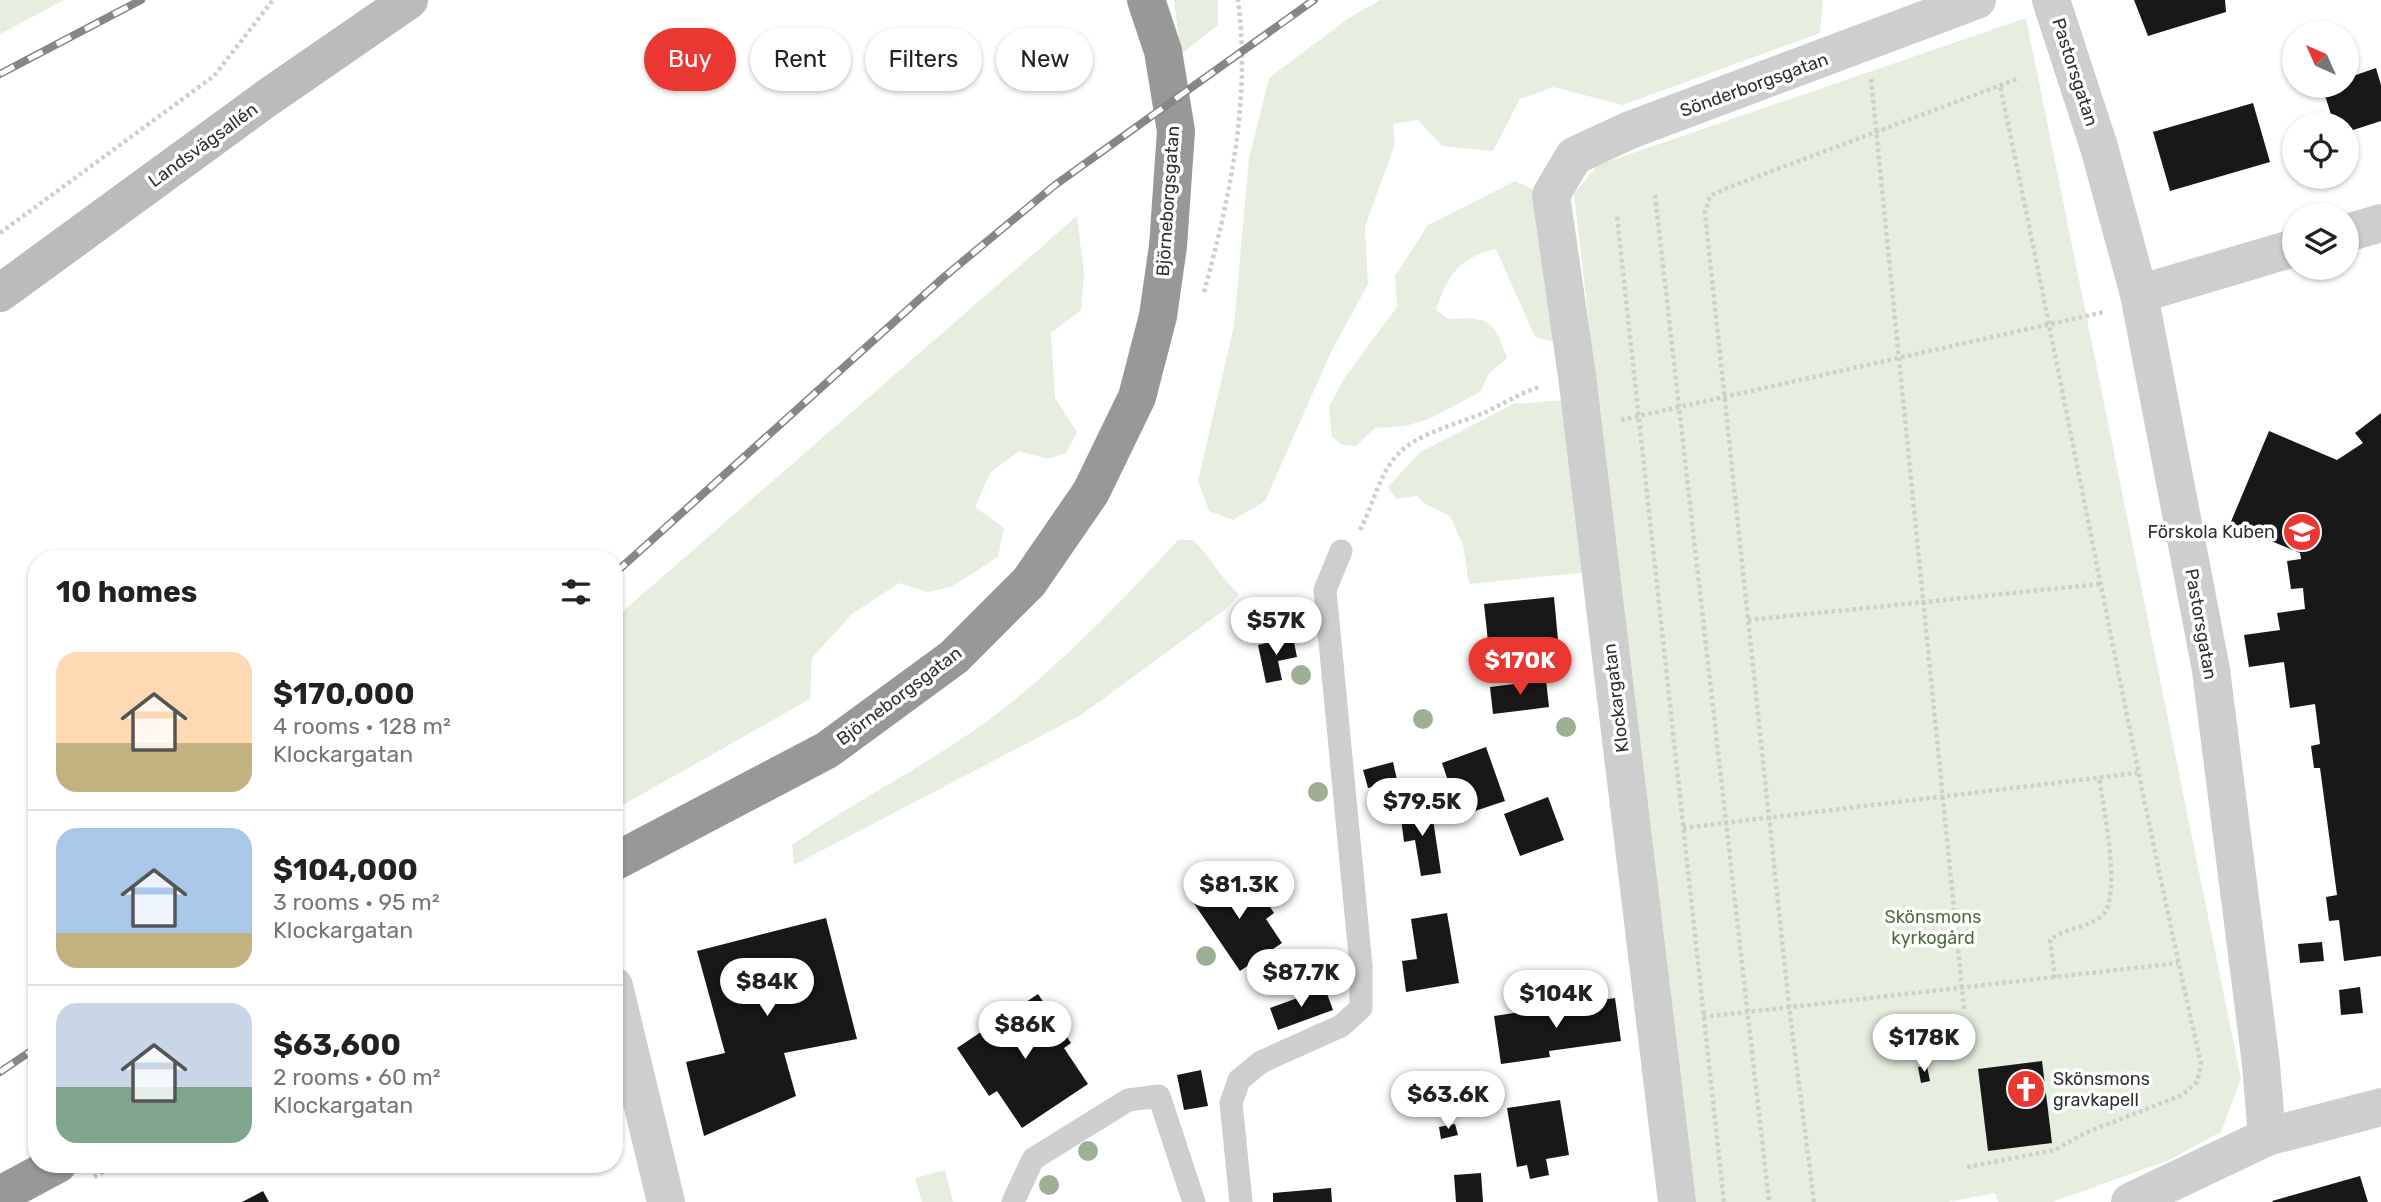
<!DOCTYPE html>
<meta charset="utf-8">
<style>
:root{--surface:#fff;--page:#f6f6f6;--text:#222;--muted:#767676;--line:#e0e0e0;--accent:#ea3731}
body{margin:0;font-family:Rubik,sans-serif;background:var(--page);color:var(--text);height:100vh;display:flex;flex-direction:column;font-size:26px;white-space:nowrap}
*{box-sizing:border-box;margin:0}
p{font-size:23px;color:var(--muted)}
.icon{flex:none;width:38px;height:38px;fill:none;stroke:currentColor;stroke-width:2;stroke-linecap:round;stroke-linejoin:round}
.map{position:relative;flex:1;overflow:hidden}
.side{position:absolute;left:28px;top:550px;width:595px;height:623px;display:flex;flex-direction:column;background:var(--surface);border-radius:28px;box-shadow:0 2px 5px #0004}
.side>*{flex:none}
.banner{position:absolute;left:644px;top:28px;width:665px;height:63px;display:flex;gap:14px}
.needle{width:46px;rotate:315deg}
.controls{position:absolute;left:2282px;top:21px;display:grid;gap:14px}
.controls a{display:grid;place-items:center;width:77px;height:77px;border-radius:50%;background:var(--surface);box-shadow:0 2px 5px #0004;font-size:35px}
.price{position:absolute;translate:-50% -60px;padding:0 16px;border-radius:24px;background:#fff;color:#222;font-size:23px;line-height:46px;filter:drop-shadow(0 2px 4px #0008)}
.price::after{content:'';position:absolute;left:50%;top:42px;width:21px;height:16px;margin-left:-10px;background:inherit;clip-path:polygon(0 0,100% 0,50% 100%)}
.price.selected{background:var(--accent);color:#fff}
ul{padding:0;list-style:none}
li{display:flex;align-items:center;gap:21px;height:175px;padding:0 28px}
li+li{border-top:2px solid var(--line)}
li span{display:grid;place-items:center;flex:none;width:196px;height:140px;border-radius:21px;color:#555}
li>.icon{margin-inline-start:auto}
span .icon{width:84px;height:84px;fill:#fffc;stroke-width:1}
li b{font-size:30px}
h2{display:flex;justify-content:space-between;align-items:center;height:84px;padding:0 28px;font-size:30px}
.pill{padding:0 24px;border-radius:32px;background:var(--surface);box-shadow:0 2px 5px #0004;font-size:24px;line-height:63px}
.pill.selected{background:var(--accent);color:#fff}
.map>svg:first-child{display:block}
.green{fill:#e5eedf}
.building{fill:#181818}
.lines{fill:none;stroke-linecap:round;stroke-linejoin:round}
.path{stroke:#cecece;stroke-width:4.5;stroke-dasharray:3.5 3.5;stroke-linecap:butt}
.lane{stroke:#cecece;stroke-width:23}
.street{stroke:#cecece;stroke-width:38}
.secondary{stroke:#bbb;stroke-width:38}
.highway{stroke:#989898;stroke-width:38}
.rail-casing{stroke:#868686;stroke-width:8}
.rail{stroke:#fff;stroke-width:5;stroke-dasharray:16;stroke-linecap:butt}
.tree{fill:#9eaf94}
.labels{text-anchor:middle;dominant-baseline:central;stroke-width:7;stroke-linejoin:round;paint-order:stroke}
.street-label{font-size:18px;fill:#313131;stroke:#fff}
.poi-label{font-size:18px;fill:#313131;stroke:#fff;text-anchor:end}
.park-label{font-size:18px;fill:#4e6e3c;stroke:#fff}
</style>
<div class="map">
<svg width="2381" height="1202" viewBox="0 0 2381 1202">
<rect width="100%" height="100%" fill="#fff"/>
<!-- green -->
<g class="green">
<path d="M0 0H64L0 34Z"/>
<path d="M1174 0H1218V25L1181 54Z"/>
<path d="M1380 0H1823L1820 33 1623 105 1553 87 1520 99 1493 151 1442 146 1418 120 1393 124 1395 144 1365 227 1368 284 1331 352 1265 501 1233 520 1209 511 1198 481 1234 326 1249 158 1269 78 1349 18Z"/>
<path d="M2026 18 2241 1079 2221 1132 2167 1161 2052 1202H1998L1995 1193 1948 1202H1691L1574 194 1598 165Z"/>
<path d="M1515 181 1532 189 1546 232 1561 344 1535 337 1496 249C1459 257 1448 275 1436 310L1449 319C1489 317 1494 320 1507 358L1488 375 1480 392 1429 419 1405 426 1375 428 1356 446 1342 445 1332 437 1329 407 1345 377 1397 307 1395 276 1428 225Z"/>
<path d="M1077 216 1084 274 1081 310 1051 333 1055 398 1077 432 1066 453 1048 459 1019 451 990 473 975 507 1004 528 998 557 951 587 927 592 899 583 852 614 812 658 810 699 614 810V619Z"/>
<path d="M1565 400 1590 572 1469 584 1463 545 1450 516 1425 504 1417 496 1396 499 1388 487 1419 453 1513 404Z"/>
<path d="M1178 540H1193C1211 557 1220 578 1239 594L1227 608 1081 715 794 865 792 845C858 799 930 764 994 716 1062 664 1121 602 1178 540Z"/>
<path d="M945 1170 953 1202H922L915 1178Z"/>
</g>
<!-- building -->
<g class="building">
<path d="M2134 0H2225L2226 12 2148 36Z"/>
<path d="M2376 68 2381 85V121L2347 132V124H2334L2322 86H2347V78Z"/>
<path d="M2253 103 2270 162 2170 191 2153 132Z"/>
<path d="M2381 413V956L2344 961 2339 920 2329 921 2326 897 2337 895 2320 768H2314L2311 746 2320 744 2315 704 2290 708 2284 662 2249 667 2244 635 2280 630 2277 613 2305 609 2303 588 2291 589 2287 561 2301 559 2300 553 2230 524 2269 431 2337 460 2363 443 2355 433Z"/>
<path d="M1554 597 1560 662 1491 670 1484 604Z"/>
<path d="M1293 637 1297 657 1278 661 1282 680 1266 683 1258 645Z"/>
<path d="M1546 680 1549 707 1493 714 1490 687Z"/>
<path d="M1486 747 1505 801 1460 816 1442 763Z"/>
<path d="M1393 762 1397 780 1368 788 1363 770Z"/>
<path d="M1548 797 1564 840 1520 856 1504 814Z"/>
<path d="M1431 806 1441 873 1421 876 1415 840 1404 842 1400 810Z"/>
<path d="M1232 876 1240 887 1252 880 1274 913 1266 919 1282 943 1240 971 1193 902Z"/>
<path d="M1447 913 1459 983 1406 992 1402 961 1417 959 1411 919Z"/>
<path d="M826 918 857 1039 784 1053 796 1096 704 1136 686 1062 725 1053 697 951Z"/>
<path d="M2322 942 2324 961 2300 963 2298 944Z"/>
<path d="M2360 987 2363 1013 2341 1015 2339 990Z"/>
<path d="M1325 988 1333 1010 1278 1030 1270 1008Z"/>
<path d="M1038 994 1071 1043 1064 1048 1088 1084 1022 1128 997 1091 989 1096 957 1048Z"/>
<path d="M1615 998 1621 1041 1549 1051 1550 1057 1501 1064 1494 1016Z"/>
<path d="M2042 1061 2052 1143 1988 1151 1978 1069Z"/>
<path d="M1927 1066 1930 1081 1921 1083 1918 1067Z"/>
<path d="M1201 1070 1208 1106 1184 1110 1177 1075Z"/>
<path d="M1560 1100 1569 1155 1546 1159 1549 1175 1530 1179 1527 1165 1517 1167 1507 1108Z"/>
<path d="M1455 1124 1458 1135 1441 1139 1439 1127Z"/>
<path d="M1481 1173 1483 1202H1456L1454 1175Z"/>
<path d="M2360 1176 2368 1202H2273L2272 1201Z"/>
<path d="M1331 1188 1332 1202H1273V1193Z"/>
<path d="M263 1191 269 1202H242Z"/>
</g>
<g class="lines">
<!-- path -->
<g class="path">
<path d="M1871 79 1964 1009"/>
<path d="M1655 195 1769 1202"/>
<path d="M1617 217 1724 1202"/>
<path d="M0 233 214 76 273 0"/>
<path d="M1204 292C1230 197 1251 99 1238 0"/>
<path d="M1621 420 2104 312"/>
<path d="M1360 530C1374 504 1378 475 1399 453 1418 433 1461 423 1486 412 1505 403 1520 393 1540 387"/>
<path d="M1748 620 2101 584"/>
<path d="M1683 828 2137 773"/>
<path d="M2055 978 2050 940C2065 927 2088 929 2103 915 2122 894 2103 806 2099 777"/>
<path d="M1703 1017 2178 963"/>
<path d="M1967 1167 2055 1150 2085 1133 2182 1095 2197 1082 2201 1064C2128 740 2069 412 2000 86"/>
<path d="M94 1177 118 1164"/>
<path d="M1814 1202 1789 1006 1705 213 1710 196 1727 188 2017 79"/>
</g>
<!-- lane -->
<g class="lane">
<path d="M1013 1202 1033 1159 1128 1100 1159 1096 1194 1202"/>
<path d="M1241 1202 1231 1103 1239 1080 1261 1062 1341 1026 1361 1008V966L1325 590 1341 551"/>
</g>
<!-- street -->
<g class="street">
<path d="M2051 0 2099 147 2139 294 2211 670 2261 1064 2267 1137"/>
<path d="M2347 233 2381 223"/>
<path d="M2139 294 2294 248"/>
<path d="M614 986 666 1202"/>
<path d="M1677 1202 1577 376 1551 195 1574 156 1630 130 1977 0"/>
<path d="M2130 1202 2267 1137 2381 1107"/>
</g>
<!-- secondary -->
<path class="secondary" d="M0 293 267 98 409 0"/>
<!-- highway -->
<g class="highway">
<path d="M614 862 827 750 954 657 1029 582 1091 492 1137 397 1158 316 1168 246 1176 131 1163 51 1146 0"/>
<path d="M0 1195 58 1164"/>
</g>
<defs>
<g id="rail">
<path d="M0 74 141 0"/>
<path d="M614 574 944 277 1055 185 1314 0"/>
<path d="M0 1072 37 1047"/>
</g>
</defs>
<!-- rail casing -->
<use href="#rail" class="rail-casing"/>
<!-- rail -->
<use href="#rail" class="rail"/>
</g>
<!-- trees -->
<g class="tree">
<circle cx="1301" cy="675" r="10"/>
<circle cx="1423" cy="719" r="10"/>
<circle cx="1566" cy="727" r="10"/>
<circle cx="1318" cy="792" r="10"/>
<circle cx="1206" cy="956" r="10"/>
<circle cx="1088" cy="1151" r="10"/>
<circle cx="1049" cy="1185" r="10"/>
</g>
<!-- icons -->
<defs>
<symbol id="school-disc" viewBox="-11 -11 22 22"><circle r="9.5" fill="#ea3731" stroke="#fff"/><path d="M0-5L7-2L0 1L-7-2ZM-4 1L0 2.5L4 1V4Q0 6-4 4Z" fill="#fff"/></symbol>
<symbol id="church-disc" viewBox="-11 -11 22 22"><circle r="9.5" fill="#ea3731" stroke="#fff"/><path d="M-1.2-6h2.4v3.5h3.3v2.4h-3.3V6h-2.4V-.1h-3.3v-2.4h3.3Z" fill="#fff"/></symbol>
</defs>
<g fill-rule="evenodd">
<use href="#school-disc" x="2280" y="510" width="44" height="44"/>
<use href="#church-disc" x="2004" y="1067" width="44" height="44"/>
</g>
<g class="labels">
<!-- street labels -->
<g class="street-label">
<text transform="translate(2075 72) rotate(72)">Pastorsgatan</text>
<text transform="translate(1754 85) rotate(-20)">Sönderborgsgatan</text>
<text transform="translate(203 145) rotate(-36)">Landsvägsallén</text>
<text transform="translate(1168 201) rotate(-86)">Björneborgsgatan</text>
<text transform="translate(2201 624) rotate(80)">Pastorsgatan</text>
<text transform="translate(899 696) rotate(-37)">Björneborgsgatan</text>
<text transform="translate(1616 698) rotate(-97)">Klockargatan</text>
</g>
<!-- poi labels -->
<g class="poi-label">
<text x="2275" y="532">Förskola Kuben</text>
<text x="2053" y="1079" text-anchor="start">Skönsmons<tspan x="2053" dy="21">gravkapell</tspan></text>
</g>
<!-- park labels -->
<g class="park-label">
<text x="1933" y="917">Skönsmons<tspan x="1933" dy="21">kyrkogård</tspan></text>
</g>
</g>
</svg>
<div class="controls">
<a><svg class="needle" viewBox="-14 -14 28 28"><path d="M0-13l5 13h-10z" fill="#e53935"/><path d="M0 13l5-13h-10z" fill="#767676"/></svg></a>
<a><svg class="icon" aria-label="locate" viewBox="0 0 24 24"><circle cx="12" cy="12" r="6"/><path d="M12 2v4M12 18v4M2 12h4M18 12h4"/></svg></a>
<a><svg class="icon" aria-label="layers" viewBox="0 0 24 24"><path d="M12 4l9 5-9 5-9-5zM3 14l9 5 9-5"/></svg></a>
</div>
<b class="price" style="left:1276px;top:657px">$57K</b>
<b class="price selected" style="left:1520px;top:697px">$170K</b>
<b class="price" style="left:1422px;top:838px">$79.5K</b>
<b class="price" style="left:1239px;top:921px">$81.3K</b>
<b class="price" style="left:1301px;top:1009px">$87.7K</b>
<b class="price" style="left:767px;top:1018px">$84K</b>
<b class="price" style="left:1556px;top:1030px">$104K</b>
<b class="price" style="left:1025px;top:1061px">$86K</b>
<b class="price" style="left:1924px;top:1074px">$178K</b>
<b class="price" style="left:1448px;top:1131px">$63.6K</b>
<div class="banner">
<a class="pill selected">Buy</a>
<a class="pill">Rent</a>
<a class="pill">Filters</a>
<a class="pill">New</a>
</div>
<section class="side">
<h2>10 homes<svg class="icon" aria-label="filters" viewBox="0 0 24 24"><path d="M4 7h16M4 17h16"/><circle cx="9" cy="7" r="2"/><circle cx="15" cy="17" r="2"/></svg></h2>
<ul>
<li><span style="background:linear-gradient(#ffd9b3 65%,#c2b280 0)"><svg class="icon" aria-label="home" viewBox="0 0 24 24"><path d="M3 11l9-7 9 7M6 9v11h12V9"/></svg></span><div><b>$170,000</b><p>4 rooms · 128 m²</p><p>Klockargatan</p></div></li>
<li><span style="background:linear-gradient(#a9c7e8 75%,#c2b280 0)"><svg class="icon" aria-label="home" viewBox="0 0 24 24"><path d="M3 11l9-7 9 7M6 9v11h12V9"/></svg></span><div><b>$104,000</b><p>3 rooms · 95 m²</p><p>Klockargatan</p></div></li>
<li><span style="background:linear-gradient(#c9d6e8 60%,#7fa58c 0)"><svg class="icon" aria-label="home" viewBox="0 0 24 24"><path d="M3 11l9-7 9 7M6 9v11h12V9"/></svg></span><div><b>$63,600</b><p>2 rooms · 60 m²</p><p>Klockargatan</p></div></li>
</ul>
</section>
</div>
